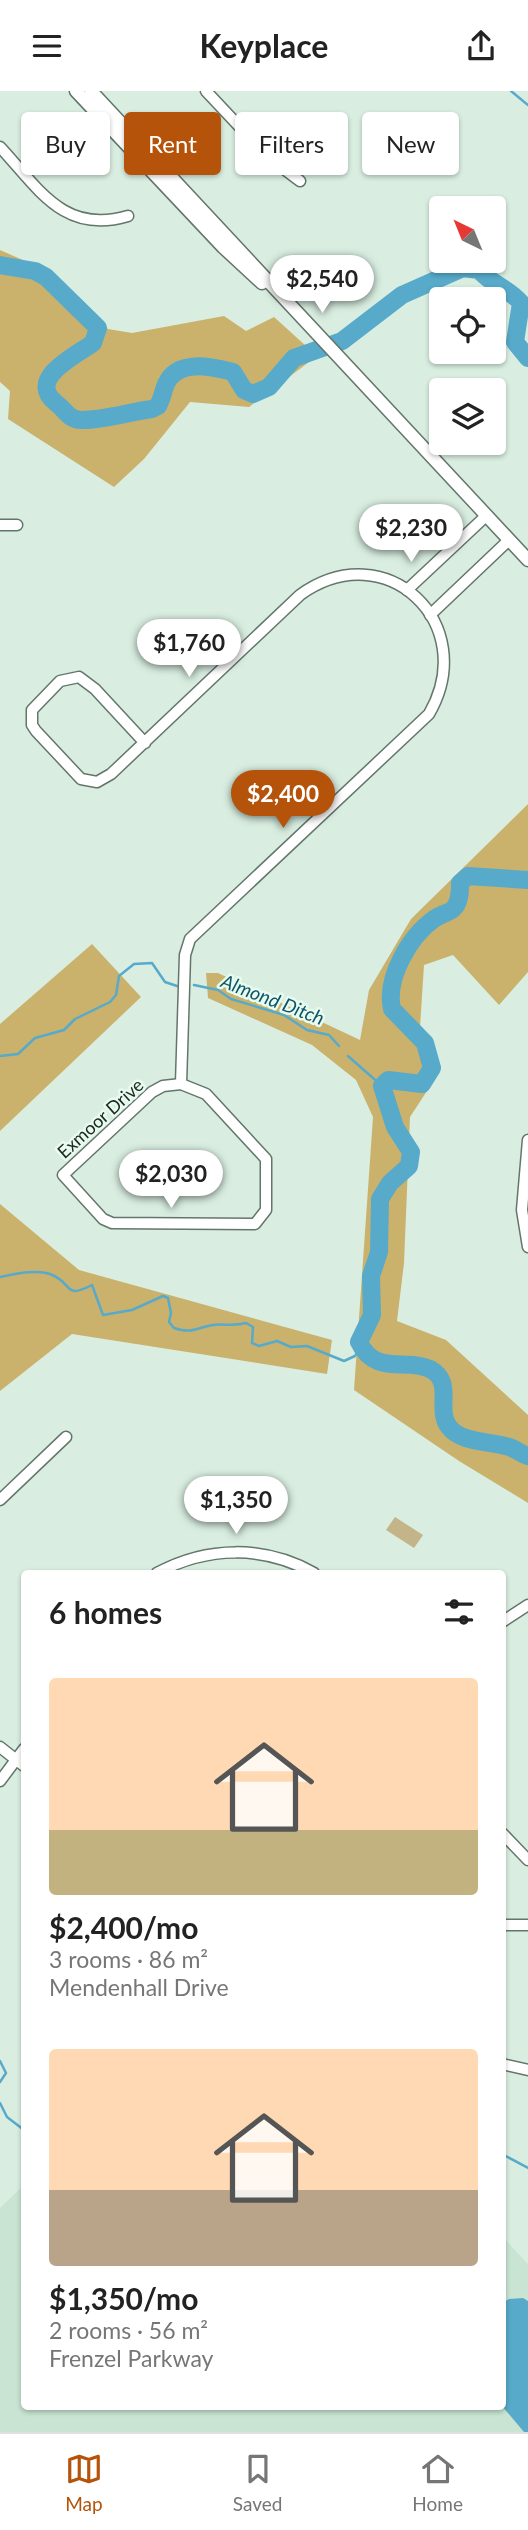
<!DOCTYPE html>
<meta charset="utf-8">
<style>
:root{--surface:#fff;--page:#f6f6f6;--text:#222;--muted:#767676;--line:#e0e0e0;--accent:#b45309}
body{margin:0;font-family:Lato,sans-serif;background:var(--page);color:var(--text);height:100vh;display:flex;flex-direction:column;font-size:26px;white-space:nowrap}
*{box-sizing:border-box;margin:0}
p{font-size:23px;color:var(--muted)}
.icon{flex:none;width:38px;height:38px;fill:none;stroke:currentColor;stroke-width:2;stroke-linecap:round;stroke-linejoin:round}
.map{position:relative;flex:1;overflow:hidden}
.sheet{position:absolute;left:21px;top:1479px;width:485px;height:840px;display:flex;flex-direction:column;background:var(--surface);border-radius:7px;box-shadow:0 2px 5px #0004}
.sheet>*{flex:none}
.banner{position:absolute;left:21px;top:21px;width:486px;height:63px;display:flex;gap:14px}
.needle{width:46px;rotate:317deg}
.controls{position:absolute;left:429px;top:105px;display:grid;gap:14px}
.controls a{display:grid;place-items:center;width:77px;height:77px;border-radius:7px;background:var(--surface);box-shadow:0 2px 5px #0004;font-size:35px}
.price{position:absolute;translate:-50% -60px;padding:0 16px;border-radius:24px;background:#fff;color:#222;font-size:23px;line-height:46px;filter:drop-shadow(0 2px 4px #0008)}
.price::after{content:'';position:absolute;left:50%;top:42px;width:21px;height:16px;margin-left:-10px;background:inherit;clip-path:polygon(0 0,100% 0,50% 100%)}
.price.active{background:var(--accent);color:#fff}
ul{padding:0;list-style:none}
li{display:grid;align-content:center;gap:14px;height:371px;padding:0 28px}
li span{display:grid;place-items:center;height:217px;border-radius:7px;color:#555}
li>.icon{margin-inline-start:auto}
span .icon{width:126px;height:126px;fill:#fffc;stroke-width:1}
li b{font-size:30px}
h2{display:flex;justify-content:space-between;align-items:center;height:84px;padding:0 28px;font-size:30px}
.chip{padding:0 24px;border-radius:7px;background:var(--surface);box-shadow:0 2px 5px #0004;font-size:24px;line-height:63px}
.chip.active{background:var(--accent);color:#fff}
header{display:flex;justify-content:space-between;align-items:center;height:91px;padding:0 28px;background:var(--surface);font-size:32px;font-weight:700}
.dock{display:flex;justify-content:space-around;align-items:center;height:98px;border-top:2px solid var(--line);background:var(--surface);font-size:19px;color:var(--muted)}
.dock a{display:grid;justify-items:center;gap:4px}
.dock .active{color:var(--accent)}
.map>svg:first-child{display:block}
.built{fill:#c9e4d3}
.green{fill:#c3b489}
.forest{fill:#cab26d}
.water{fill:#57aaca}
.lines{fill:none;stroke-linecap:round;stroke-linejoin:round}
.stream{stroke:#57aaca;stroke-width:2.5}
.river{stroke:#57aaca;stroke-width:18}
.minor-casing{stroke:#63766b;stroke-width:13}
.tertiary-casing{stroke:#63766b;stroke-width:15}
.minor{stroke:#fff;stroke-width:10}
.tertiary{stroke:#fff;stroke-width:12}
.labels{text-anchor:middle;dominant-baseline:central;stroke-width:5;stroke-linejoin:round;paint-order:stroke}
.street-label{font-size:18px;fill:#222925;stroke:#e7fcef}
.water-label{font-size:19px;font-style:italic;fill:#0d536a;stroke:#e7fcef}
</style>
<header><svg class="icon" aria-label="menu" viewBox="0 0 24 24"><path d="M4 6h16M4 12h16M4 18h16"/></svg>Keyplace<svg class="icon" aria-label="share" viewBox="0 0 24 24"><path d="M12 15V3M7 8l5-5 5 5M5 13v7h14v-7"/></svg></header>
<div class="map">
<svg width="528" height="2341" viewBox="0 0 528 2341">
<rect width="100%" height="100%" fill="#d9eee1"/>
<!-- built -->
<path class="built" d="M24 2094V2315H502V2145L528 2173V2341H0V2117Z"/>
<!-- green -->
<path class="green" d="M395 1426 423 1444 414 1457 386 1439Z"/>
<!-- forest -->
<g class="forest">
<path d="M0 159 50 181 108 238 132 242 224 225 246 240 274 226 317 265 249 316 190 311 144 368 114 396 8 328 10 300 0 291Z"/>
<path d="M528 713V881L499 914 453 864 424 874 420 936 440 980 410 1026 404 1172 397 1230 446 1249 528 1324V1412L459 1370 354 1299 373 1026 356 989 312 954 208 907 206 882H218L360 949 369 899 411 828Z"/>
<path d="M92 853 141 906 0 1040V933Z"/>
<path d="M0 1113 79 1179 332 1249 327 1283 72 1243 0 1300Z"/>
</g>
<!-- water -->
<path class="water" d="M523 2207 528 2210V2341H524L502 2315V2212L509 2208Z"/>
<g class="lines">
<!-- stream -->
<g class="stream">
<path d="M511 0 528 14"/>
<path d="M194 894 218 899 231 908 284 924 307 939 329 944 339 955"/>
<path d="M0 965 18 963 35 947 64 939 75 928 110 911 116 904 119 885 134 873 152 872 165 891 177 895"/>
<path d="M348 965 382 995"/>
<path d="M0 1186C15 1183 36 1178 50 1183 74 1192 63 1209 92 1194L103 1224 132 1219 163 1205 168 1207 171 1222 169 1231 174 1237C193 1243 195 1237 213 1234 224 1232 232 1236 246 1232L253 1236 252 1252 259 1255 277 1250 291 1256 307 1255 344 1270 355 1265 360 1256"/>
<path d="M0 1970 6 1982 0 1991"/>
<path d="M0 2012 7 2026 24 2039"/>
<path d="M502 2063 528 2077"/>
</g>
<!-- river -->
<g class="river">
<path d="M0 174 35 180 46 186 98 237 93 252C75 265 26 288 56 312 66 319 68 329 82 329 105 329 129 321 152 318L158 315C162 308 163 300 166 293 178 267 212 276 233 281L244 299 253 303 269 296 294 267 342 250 402 204 463 177 479 179C492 194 509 197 521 212L515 251 528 267"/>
<path d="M528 789 468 785 460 792C460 801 460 812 453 818 449 822 440 823 434 828 410 845 385 887 392 918L425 952 432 977 422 993 388 989 382 995 395 1036 411 1061 409 1075 390 1092 380 1108 379 1161 371 1185 372 1224 359 1251C375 1285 406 1267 430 1278 455 1291 435 1318 449 1336 461 1352 491 1350 509 1356 516 1358 521 1363 528 1365"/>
</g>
<defs>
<g id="minor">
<path d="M206 0 268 66 300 90"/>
<path d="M0 56C39 98 64 144 128 125"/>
<path d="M0 434H17"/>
<path d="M407 499 487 424"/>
<path d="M430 524 509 449"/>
<path d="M145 652 95 598 79 586 60 590 32 619V634L36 640 81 688 97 691 111 683 300 504C386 442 481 533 429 623L190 848 185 864 181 993"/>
<path d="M181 993 206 1003 266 1068V1119L255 1133 112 1132 103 1128 63 1084 152 1001 163 995Z"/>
<path d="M528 1049 522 1119 528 1156"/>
<path d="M0 1409 66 1346"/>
<path d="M157 1482C207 1455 264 1454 314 1482"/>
<path d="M502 1531 528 1514"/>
<path d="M0 1656 24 1675"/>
<path d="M0 1690 24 1658"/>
<path d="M502 1742 528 1769"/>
<path d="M502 1834H528"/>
<path d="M502 1973 528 1979"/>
</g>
<g id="tertiary">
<path d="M76 0 223 156 262 192"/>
<path d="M91 0 528 469"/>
</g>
</defs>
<!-- minor casing -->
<use href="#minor" class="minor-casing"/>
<!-- tertiary casing -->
<use href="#tertiary" class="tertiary-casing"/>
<!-- minor -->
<use href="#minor" class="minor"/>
<!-- tertiary -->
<use href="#tertiary" class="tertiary"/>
</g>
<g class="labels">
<!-- street labels -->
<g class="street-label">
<text transform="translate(100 1027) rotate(-42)">Exmoor Drive</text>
</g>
<!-- water labels -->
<g class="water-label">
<text transform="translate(273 908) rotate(21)">Almond Ditch</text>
</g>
</g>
</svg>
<div class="controls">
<a><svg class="needle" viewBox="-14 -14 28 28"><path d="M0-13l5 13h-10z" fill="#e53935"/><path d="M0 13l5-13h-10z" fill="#767676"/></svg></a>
<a><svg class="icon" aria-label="locate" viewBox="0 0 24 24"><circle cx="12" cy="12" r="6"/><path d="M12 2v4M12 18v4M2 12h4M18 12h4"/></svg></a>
<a><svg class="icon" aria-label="layers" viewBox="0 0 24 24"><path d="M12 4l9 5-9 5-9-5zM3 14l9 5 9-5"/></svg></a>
</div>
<b class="price" style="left:322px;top:224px">$2,540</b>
<b class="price" style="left:411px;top:473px">$2,230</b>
<b class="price" style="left:189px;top:588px">$1,760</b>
<b class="price active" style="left:283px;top:739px">$2,400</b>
<b class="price" style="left:171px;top:1119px">$2,030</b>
<b class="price" style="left:236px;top:1445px">$1,350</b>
<div class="banner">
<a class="chip">Buy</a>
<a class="chip active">Rent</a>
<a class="chip">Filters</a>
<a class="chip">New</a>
</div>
<section class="sheet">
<h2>6 homes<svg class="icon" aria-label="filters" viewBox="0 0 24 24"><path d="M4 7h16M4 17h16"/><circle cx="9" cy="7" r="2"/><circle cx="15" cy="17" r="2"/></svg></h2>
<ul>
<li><span style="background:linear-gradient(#ffd9b3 70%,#c2b280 0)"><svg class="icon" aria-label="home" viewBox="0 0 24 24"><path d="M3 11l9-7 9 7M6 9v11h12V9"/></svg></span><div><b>$2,400/mo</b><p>3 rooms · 86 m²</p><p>Mendenhall Drive</p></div></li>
<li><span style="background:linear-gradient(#ffd9b3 65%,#b9a48a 0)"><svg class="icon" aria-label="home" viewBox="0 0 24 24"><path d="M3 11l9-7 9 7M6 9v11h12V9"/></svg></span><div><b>$1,350/mo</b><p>2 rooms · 56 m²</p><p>Frenzel Parkway</p></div></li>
</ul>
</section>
</div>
<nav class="dock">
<a class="active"><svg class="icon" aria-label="map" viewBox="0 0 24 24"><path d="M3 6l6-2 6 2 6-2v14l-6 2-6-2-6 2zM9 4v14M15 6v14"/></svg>Map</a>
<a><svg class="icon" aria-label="saved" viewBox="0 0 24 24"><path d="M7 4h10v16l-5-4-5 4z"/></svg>Saved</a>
<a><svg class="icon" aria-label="home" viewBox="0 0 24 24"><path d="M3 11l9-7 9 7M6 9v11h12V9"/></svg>Home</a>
</nav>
